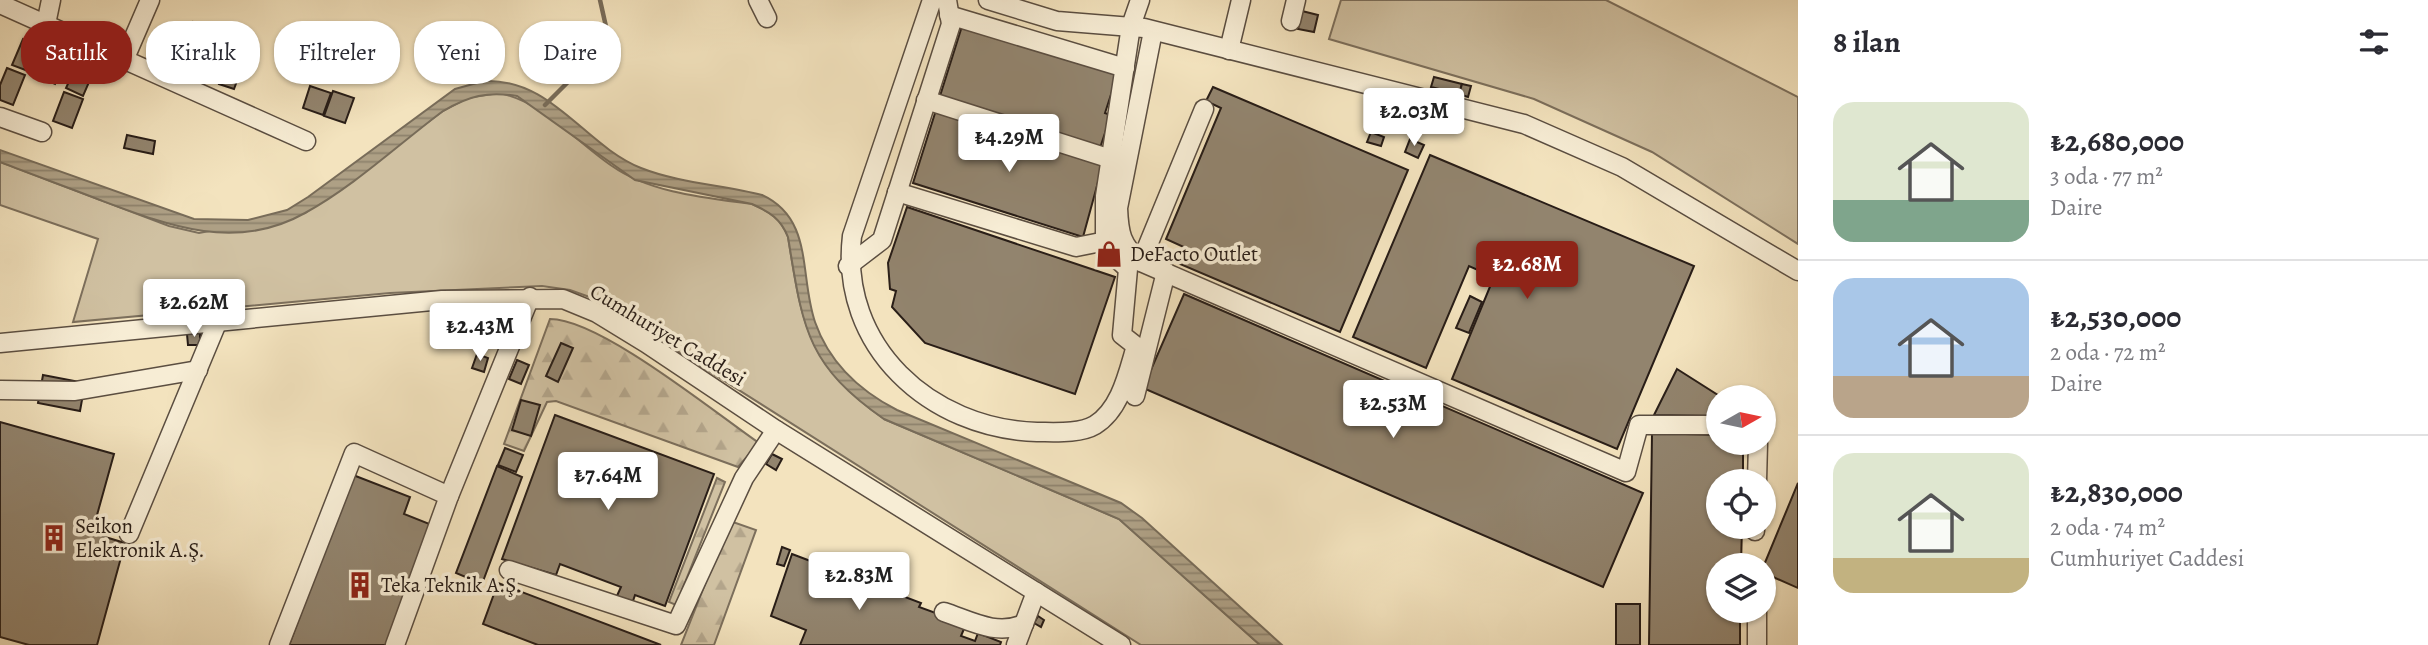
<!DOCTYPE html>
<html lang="tr">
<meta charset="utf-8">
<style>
:root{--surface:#fff;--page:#f2f2f3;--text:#2b2b33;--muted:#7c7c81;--line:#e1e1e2;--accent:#8f2418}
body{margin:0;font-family:Alegreya,serif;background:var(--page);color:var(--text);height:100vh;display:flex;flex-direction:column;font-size:26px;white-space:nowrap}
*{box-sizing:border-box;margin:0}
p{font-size:23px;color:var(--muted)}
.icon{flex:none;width:38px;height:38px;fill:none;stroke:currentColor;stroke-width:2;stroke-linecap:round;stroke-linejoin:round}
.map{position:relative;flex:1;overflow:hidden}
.drawer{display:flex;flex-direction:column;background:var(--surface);width:630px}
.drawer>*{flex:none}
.banner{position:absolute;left:21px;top:21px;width:665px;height:63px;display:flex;gap:14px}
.needle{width:46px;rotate:81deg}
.buttons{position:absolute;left:1706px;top:385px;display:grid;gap:14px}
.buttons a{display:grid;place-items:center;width:70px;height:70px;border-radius:50%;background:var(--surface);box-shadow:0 2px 5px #0004;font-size:35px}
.price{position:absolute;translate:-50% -60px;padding:0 16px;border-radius:7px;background:#fff;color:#222;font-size:23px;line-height:46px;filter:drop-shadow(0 2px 4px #0008)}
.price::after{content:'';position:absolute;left:50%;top:42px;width:21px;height:16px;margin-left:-10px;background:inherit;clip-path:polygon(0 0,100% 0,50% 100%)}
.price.selected{background:var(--accent);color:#fff}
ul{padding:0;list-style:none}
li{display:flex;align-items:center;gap:21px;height:175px;padding:0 35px}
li+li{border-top:2px solid var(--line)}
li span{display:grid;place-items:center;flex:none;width:196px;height:140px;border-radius:21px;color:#555}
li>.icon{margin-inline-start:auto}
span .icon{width:84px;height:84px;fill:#fffc;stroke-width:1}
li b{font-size:30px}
h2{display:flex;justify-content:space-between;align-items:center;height:84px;padding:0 35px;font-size:30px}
.tag{padding:0 24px;border-radius:28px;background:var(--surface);box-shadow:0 2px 5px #0004;font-size:24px;line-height:63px}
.tag.selected{background:var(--accent);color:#fff}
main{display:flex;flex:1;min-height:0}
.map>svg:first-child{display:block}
.green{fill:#d0c1a2;stroke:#7c6f5c;stroke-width:2}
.forest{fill:url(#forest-firs);stroke:#7c6f5c;stroke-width:2}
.water{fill:url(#water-rules);stroke:#786c59;stroke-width:2}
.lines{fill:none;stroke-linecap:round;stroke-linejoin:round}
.stream{stroke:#786c59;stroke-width:4.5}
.building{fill:#92846e;stroke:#281d17;stroke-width:2}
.minor-casing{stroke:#5b4e41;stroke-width:21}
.minor{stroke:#f7edd5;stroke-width:18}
.labels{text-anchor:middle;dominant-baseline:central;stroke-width:7;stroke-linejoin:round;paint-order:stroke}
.poi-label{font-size:21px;fill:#281d17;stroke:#f7edd5;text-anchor:start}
.street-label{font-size:21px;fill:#281d17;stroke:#f7edd5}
</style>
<main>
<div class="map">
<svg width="1798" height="645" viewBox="0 0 1798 645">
<defs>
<pattern id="forest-firs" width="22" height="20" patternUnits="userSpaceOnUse" patternTransform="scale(1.75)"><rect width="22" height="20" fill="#d0c1a2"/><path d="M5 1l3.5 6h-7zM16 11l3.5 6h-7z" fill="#b3a58b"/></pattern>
<pattern id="water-rules" width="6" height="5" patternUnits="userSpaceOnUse" patternTransform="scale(1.75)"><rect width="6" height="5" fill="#aea085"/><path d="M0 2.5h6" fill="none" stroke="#8e826c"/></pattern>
</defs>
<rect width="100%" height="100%" fill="#f3e3be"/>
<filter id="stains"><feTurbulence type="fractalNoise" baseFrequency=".00286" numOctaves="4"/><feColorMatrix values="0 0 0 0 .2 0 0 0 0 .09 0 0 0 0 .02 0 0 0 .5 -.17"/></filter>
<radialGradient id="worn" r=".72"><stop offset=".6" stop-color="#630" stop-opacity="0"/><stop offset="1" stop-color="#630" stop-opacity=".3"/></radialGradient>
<!-- green -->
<g class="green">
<path d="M1341 0H1606L1798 97V244L1652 152 1534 99 1329 39Z"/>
<path d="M499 93C544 102 575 141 612 166 650 193 707 198 752 204 770 212 781 219 788 237 802 325 807 365 884 419L1119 519 1260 645H1141L622 316 595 299 570 290 542 286 390 293 73 322 98 239 0 205V162L169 226 199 233 305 213 443 111 467 98Z"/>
</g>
<!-- forest -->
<g class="forest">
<path d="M550 319C600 319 714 412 759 443L738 467 556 401 547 402 524 451 504 444Z"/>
<path d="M717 478 725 482 676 605 669 602Z"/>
<path d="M730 521 756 530 714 645H681Z"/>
</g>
<!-- water -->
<path class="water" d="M484 81C552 78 584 145 641 168 679 183 723 185 762 195 814 219 799 275 815 322 829 362 860 391 897 410L1121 503 1142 518 1282 645H1260L1119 519 884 419C805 364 803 327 788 237 781 219 770 212 752 204L635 180 517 96C487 91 469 96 443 111 399 144 353 187 305 213 236 252 169 226 100 200 67 187 33 175 0 162V150L194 219 248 220 287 210 308 197 455 89Z"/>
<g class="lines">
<!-- stream -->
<path class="stream" d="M545 105 592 58 607 31 600 0"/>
</g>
<!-- building -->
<g class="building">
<path d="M1302 11 1318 15 1314 32 1298 29Z"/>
<path d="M193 22 214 30 210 42 188 33Z"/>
<path d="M963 23 1118 73 1105 113 1111 115 1100 148 940 96Z"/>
<path d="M165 25 184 32 175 59 156 53Z"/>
<path d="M23 39 38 45 28 71 12 65Z"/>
<path d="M183 45 202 52 194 71 176 65Z"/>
<path d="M83 51 99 59 83 96 66 88Z"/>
<path d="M229 53 245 59 234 89 219 84Z"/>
<path d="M54 58 63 62 55 84 39 77 45 61 52 63Z"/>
<path d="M7 68 25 75 13 105 0 100V85Z"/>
<path d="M1434 77 1462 84 1459 94 1431 87Z"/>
<path d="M1462 84 1471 86 1468 97 1459 94Z"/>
<path d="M310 86 331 93 323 115 303 108Z"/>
<path d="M1213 87 1408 170 1340 332 1180 264 1186 248 1166 239 1221 108 1206 101Z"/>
<path d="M333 91 354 98 345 123 324 116Z"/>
<path d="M64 92 83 99 72 128 53 121Z"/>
<path d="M936 110 1103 164 1083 237 913 183Z"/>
<path d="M1371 132 1384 137 1381 146 1367 142Z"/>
<path d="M127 135 155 141 153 154 124 148Z"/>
<path d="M1410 139 1424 145 1418 158 1405 152Z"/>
<path d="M1430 155 1694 266 1617 449 1452 379 1494 277 1469 266 1426 368 1353 337Z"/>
<path d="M907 207 1115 277 1075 394 925 343 892 307 896 291 890 289 888 263Z"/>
<path d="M1184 294 1643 493 1603 587 1143 388Z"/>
<path d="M1470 296 1482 302 1469 333 1456 328Z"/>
<path d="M200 333V345H188L187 334Z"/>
<path d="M561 343 573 348 558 382 546 376Z"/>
<path d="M477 354 488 358 484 372 472 368Z"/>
<path d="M517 360 529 365 521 384 509 379Z"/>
<path d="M1677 369 1721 397 1718 416 1654 415Z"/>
<path d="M43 375 85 383 80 411 38 403Z"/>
<path d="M521 400 540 405 531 436 512 430Z"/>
<path d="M555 415 714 474 665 606 635 595 632 604 616 598 621 587 560 564 556 575 502 559Z"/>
<path d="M0 422 114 454 92 533 125 543 97 645H29L0 637Z"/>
<path d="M1652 433 1718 435V443H1743V481H1718V527H1742L1741 565H1718V611H1740V645H1649Z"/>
<path d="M505 448 523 455 516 472 498 465Z"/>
<path d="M772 454 782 459 776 470 766 464Z"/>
<path d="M497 466 522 477 482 584 456 573Z"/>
<path d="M353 475 410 497 404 514 432 525 387 645H289Z"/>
<path d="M1798 483V588L1764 573V565Z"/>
<path d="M782 547 790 550 784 566 777 564Z"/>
<path d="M792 554 921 603 919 607 966 624 961 636 975 641 978 633 1001 642 1000 645H800L806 630 771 616Z"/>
<path d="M498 583 661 645H538L483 624Z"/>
<rect x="1616" y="604" width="24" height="41"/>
<path d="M1038 616 1044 620 1041 627 1034 623Z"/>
</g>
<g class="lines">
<defs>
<g id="minor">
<path d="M758 0 767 18"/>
<path d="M932 0 852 236C839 346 930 429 1037 432 1054 432 1080 434 1095 425 1121 409 1128 372 1136 346L1122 335 1128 269 1115 257 1105 240V196L1131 26 1140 0"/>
<path d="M988 0 1057 21 1144 28 1524 124 1622 167 1798 271"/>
<path d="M0 4 306 141"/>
<path d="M949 15 1125 68"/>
<path d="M1291 21 1296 0"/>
<path d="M46 24 51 0"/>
<path d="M1153 31 1118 208C1119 233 1121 245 1141 262L1626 472 1639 425H1718"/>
<path d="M1229 50 1241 0"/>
<path d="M125 58 150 0"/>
<path d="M926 100 1111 159"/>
<path d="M0 117 42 132"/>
<path d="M897 192 1076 247 1106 241"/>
<path d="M1141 262 1204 109"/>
<path d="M848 266 882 240 951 24 947 0"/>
<path d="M0 343 442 300 563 299 597 313 646 343 776 430 1121 645"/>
<path d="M0 390 75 391 198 370"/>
<path d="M1135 396 1166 272"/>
<path d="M1757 481 1758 443"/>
<path d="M1755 531V527"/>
<path d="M129 534 217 323"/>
<path d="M509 570 676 625 744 478 776 430"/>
<path d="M944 612C971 621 996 636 1024 624"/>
<path d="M279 645 354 453 449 496"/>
<path d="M395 645 449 496 530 297"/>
<path d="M1016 645 1036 592"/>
<path d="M1757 645V611"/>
</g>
</defs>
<!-- minor casing -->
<use href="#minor" class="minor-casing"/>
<!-- minor -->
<use href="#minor" class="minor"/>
</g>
<!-- icons -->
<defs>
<symbol id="shop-bare" viewBox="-9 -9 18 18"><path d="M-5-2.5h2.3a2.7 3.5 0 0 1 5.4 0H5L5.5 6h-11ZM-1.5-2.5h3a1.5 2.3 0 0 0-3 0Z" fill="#8f2418" stroke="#f7edd5" stroke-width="2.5" paint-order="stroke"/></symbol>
<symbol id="building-bare" viewBox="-9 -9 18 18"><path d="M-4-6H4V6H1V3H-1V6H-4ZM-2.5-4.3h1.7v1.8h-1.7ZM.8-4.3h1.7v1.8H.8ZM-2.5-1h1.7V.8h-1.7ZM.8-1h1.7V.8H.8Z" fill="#8f2418" stroke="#f7edd5" stroke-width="2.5" paint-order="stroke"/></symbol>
</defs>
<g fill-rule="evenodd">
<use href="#shop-bare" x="1090" y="235" width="38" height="38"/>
<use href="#building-bare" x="35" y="519" width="38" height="38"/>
<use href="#building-bare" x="341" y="566" width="38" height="38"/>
</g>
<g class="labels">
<!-- poi labels -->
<g class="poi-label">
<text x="1130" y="254">DeFacto Outlet</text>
<text x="75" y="526">Seikon<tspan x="75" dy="24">Elektronik A.Ş.</tspan></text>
<text x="381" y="585">Teka Teknik A.Ş.</text>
</g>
<!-- street labels -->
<g class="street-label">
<text transform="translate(668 335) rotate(31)">Cumhuriyet Caddesi</text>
</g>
</g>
<rect width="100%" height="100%" filter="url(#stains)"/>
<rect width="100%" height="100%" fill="url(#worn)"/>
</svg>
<div class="buttons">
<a><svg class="needle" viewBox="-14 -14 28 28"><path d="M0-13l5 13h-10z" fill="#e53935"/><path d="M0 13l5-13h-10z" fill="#7c7c81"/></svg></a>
<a><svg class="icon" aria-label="locate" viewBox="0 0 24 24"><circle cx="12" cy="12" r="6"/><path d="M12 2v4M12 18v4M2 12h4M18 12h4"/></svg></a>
<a><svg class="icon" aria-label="layers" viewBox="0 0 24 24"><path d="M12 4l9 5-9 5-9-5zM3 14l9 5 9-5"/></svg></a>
</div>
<b class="price" style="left:1414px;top:148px">₺2.03M</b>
<b class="price" style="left:1009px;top:174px">₺4.29M</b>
<b class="price selected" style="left:1527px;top:301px">₺2.68M</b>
<b class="price" style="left:194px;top:339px">₺2.62M</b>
<b class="price" style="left:480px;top:363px">₺2.43M</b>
<b class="price" style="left:1393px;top:440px">₺2.53M</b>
<b class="price" style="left:608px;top:512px">₺7.64M</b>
<b class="price" style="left:859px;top:612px">₺2.83M</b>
<div class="banner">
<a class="tag selected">Satılık</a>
<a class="tag">Kiralık</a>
<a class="tag">Filtreler</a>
<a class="tag">Yeni</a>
<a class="tag">Daire</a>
</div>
</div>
<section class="drawer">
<h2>8 ilan<svg class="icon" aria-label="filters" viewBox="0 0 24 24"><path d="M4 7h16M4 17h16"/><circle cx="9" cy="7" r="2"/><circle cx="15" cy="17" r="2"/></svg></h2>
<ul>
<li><span style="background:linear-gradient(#dfe7d0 70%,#7fa58c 0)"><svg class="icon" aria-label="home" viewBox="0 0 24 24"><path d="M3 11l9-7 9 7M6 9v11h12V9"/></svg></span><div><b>₺2,680,000</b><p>3 oda · 77 m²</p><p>Daire</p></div></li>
<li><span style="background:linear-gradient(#a9c7e8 70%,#b9a48a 0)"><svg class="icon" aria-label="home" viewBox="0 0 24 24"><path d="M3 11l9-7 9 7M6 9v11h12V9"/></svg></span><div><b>₺2,530,000</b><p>2 oda · 72 m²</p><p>Daire</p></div></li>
<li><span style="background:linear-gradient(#dfe7d0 75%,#c2b280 0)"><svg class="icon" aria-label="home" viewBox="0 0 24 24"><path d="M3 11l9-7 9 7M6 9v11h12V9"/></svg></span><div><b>₺2,830,000</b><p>2 oda · 74 m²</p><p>Cumhuriyet Caddesi</p></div></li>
</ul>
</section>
</main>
